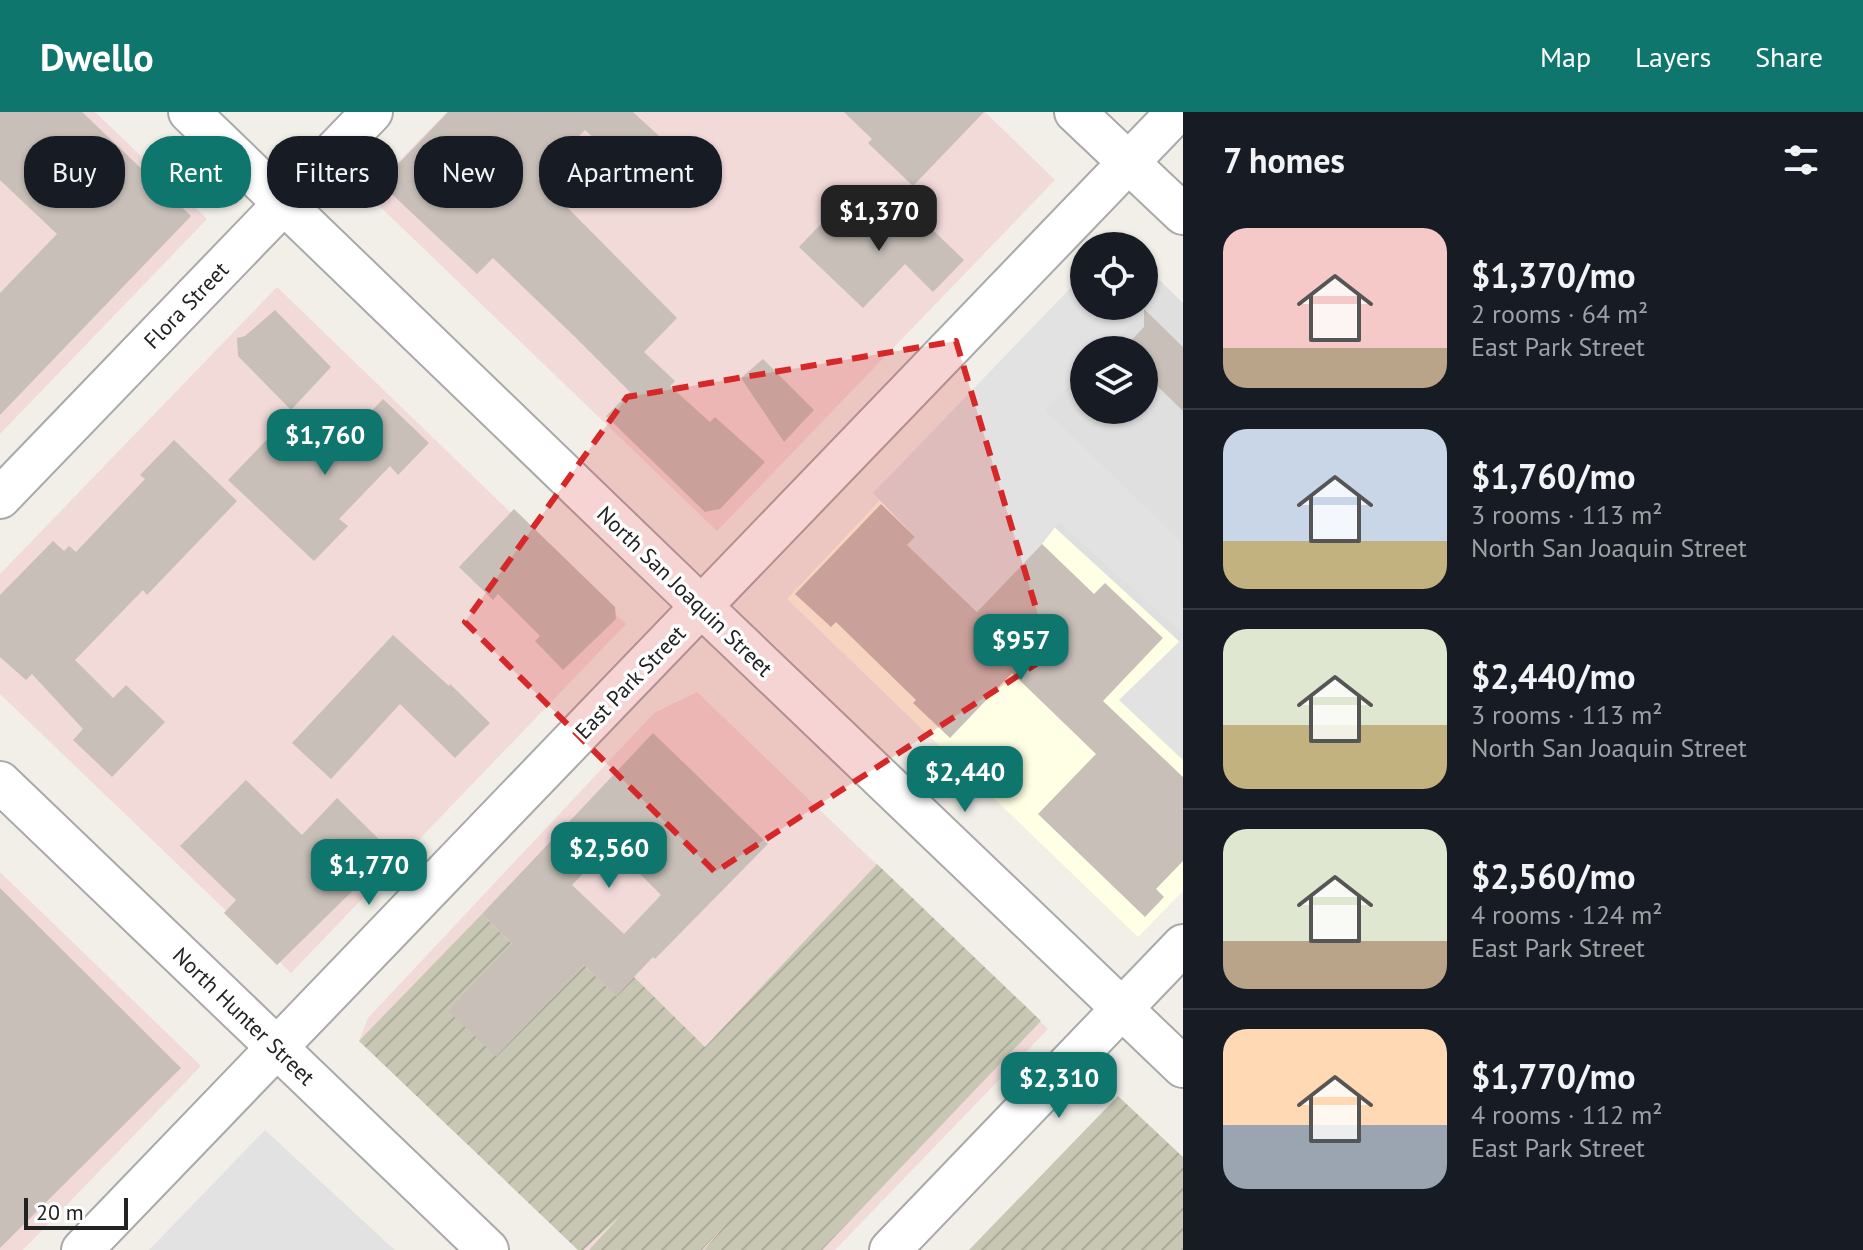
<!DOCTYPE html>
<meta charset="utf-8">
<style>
:root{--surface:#171b24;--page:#242831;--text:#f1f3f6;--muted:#9ea1a6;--line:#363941;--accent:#0f766e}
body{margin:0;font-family:"PT Sans",sans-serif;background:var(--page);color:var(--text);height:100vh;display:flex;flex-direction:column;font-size:30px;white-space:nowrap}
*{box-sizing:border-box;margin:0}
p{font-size:26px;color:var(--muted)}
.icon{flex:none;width:44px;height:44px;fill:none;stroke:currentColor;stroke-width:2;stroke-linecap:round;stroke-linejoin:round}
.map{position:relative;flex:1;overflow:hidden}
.side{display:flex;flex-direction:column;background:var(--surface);width:680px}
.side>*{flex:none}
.banner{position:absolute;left:24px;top:24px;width:760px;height:72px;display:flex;gap:16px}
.buttons{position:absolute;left:1070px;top:120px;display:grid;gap:16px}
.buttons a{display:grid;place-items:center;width:88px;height:88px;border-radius:50%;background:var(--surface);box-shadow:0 2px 6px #0004;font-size:40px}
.scale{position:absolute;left:24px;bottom:20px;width:104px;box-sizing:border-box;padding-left:8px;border:4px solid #222;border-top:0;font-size:22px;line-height:28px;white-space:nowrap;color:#222;-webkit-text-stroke:6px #fff;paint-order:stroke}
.price{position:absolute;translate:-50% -68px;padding:0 18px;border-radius:16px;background:var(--accent);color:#fff;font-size:26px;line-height:52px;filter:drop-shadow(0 2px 4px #0008)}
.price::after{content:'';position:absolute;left:50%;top:48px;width:24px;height:18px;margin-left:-12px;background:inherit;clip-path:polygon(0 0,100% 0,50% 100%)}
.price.on{background:#222;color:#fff}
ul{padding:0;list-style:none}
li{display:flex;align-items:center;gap:24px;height:200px;padding:0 40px}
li+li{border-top:2px solid var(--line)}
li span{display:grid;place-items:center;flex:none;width:224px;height:160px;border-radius:24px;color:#555}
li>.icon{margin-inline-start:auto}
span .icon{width:96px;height:96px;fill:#fffc;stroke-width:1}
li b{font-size:34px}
h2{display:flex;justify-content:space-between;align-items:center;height:96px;padding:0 40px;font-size:34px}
.chip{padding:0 28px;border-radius:32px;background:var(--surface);box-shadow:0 2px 6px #0004;font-size:28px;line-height:72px}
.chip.on{background:var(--accent);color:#fff}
header{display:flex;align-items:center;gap:48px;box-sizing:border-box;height:112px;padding:0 40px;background:var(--accent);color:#fff}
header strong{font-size:38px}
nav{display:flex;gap:44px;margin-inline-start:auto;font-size:28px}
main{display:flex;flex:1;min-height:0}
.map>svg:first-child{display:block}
.residential{fill:#e0dfdf;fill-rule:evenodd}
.commercial{fill:#f2dad9}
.education{fill:#ffffe5}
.construction{fill:url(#construction-furrows)}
.parking{fill:#e2e2e2}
.building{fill:#c7bfb8;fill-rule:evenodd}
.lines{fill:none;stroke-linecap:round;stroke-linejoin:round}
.minor-casing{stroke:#a9a9a9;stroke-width:44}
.minor{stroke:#fff;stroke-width:40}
.marked{fill:#d62828;fill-opacity:0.2;stroke:#d62828;stroke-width:6;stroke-dasharray:16 10;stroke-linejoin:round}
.labels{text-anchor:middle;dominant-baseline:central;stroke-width:7;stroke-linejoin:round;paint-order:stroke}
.street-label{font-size:22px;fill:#222;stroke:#fff}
</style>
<header>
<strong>Dwello</strong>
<nav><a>Map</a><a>Layers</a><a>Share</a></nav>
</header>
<main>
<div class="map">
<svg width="1183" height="1138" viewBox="0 0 1183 1138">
<defs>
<pattern id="construction-furrows" width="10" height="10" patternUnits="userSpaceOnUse" patternTransform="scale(2)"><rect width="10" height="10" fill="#c7c7b4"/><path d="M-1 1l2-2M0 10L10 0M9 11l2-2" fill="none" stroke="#abab9a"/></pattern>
</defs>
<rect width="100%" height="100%" fill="#f2efe9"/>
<!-- residential -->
<path class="residential" d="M1144 153 1183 191V533L947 317 1084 194H1144ZM1084 238H1144V298H1084Z"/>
<!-- commercial -->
<g class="commercial">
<path d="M0 0H95L207 107 0 322Z"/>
<path d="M447 0H985L1055 68 717 419 367 82Z"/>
<path d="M277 175 626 512 291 861 0 582V462Z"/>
<path d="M697 580 1048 917 835 1138H578L359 929 368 906 654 601Z"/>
<path d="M0 760 201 954 23 1138H0Z"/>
</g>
<!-- education -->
<path class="education" d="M947 317 1183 533V779L1138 825 787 487Z"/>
<!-- construction -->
<g class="construction">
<path d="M877 752 1041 909 822 1138H704L727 1111 702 1138H589L621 1103 583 1138H578L359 929 482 802 512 832 496 944 584 853 616 884 634 865 705 935Z"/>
<path d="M1118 984 1183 1045V1138H969Z"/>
</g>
<!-- parking -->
<g class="parking">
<path d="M1084 162V194H1144V167L1161 184 1105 238H1084V259L1045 298 1183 432V522L1059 410 1042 432 977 500 907 433 914 424 873 381Z"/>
<path d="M1183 526V648L1119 588Z"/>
<path d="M265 1018 387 1131 395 1138H149Z"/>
</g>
<!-- building -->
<g class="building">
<path d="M0 0H82L191 104 0 303V181L57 122 0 68Z"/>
<path d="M448 0H633L672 36 642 69 585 18 538 66 677 206 644 240 675 269 670 274 710 310 715 305 765 350 720 397 705 400 606 304 630 280 572 222 493 146 477 162 380 71Z"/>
<path d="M844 0H984L913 74 868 31 872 27Z"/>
<path d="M906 92 964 148 933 180 905 152 863 196 799 135 838 94 872 128Z"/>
<path d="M1144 197 1183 235V299L1144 261V238H1122L1144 215Z"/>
<path d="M275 198 331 255 291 298 238 244 237 226 245 224Z"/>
<path d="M763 247 814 298 784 330 741 266Z"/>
<path d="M383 287 429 331 398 363 390 354 339 407 348 414 314 449 228 368 281 313 321 352Z"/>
<path d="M174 328 237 389 147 483 143 478 75 548 113 586 126 573 165 610 112 665 73 628 83 617 32 562 26 568 0 545V483L53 429 64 439 69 434 76 440 145 367 140 363Z"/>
<path d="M881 392 915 425 907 433 977 500 1042 432 1094 482 1105 471 1163 526 1103 589 1183 665V749L1156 777 1164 785 1145 805 1038 702 1096 642 1012 561 950 626 913 591 916 588 836 510 831 515 795 482Z"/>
<path d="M514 397 615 495 616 507 563 558 535 529 540 524 498 482 493 488 459 455Z"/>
<path d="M393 523 449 574 450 572 490 611 455 646 400 592 331 667 292 631Z"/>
<path d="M653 621 768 732 655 847 653 845 616 884 584 853 496 944 448 899 512 832 482 802ZM611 733 661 783 624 822 572 773Z"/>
<path d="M246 668 302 723 337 686 392 740 277 853 224 801 236 788 180 734Z"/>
<path d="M0 776 181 956 0 1136Z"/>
</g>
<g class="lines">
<defs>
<g id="minor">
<path d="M189 0 702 495 1183 955"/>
<path d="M1075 0 1183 102"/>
<path d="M0 386 372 0"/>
<path d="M0 670 488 1138"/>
<path d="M82 1138 1177 0"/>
<path d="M890 1138 1183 833"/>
</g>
</defs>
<!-- minor casing -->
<use href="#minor" class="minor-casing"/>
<!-- minor -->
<use href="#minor" class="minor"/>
</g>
<!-- marked area -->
<path class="marked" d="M956 229 1050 543 715 760 465 510 627 285Z"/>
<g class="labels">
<!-- street labels -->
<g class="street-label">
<text transform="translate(186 193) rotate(-46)">Flora Street</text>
<text transform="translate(685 479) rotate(44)">North San Joaquin Street</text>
<text transform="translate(630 570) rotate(-46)">East Park Street</text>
<text transform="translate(244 904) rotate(44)">North Hunter Street</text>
</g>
</g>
</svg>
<div class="buttons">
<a><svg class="icon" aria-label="locate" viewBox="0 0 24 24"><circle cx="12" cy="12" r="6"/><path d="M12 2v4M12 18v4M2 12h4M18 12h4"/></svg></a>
<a><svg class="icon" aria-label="layers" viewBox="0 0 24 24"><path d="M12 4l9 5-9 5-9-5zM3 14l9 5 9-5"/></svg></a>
</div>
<div class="scale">20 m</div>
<b class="price on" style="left:879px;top:141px">$1,370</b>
<b class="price" style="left:325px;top:365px">$1,760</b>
<b class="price" style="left:1021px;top:570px">$957</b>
<b class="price" style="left:965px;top:702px">$2,440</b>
<b class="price" style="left:609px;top:778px">$2,560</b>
<b class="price" style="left:369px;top:795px">$1,770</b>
<b class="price" style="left:1059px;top:1008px">$2,310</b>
<div class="banner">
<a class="chip">Buy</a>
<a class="chip on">Rent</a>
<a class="chip">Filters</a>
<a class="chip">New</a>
<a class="chip">Apartment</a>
</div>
</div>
<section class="side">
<h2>7 homes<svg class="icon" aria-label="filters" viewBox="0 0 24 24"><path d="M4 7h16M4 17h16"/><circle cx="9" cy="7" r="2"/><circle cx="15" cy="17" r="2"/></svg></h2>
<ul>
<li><span style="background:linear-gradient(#f6c9c9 75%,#b9a48a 0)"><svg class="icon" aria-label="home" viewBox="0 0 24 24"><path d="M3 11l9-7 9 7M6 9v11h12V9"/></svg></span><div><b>$1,370/mo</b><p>2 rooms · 64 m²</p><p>East Park Street</p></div></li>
<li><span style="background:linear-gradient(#c9d6e8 70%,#c2b280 0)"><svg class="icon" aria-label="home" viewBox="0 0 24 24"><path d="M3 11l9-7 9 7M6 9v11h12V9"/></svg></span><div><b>$1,760/mo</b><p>3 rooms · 113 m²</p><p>North San Joaquin Street</p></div></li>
<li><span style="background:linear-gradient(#dfe7d0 60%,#c2b280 0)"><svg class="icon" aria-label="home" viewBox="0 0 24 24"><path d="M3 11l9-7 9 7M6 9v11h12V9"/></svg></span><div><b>$2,440/mo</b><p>3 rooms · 113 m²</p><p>North San Joaquin Street</p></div></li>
<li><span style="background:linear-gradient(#dfe7d0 70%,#b9a48a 0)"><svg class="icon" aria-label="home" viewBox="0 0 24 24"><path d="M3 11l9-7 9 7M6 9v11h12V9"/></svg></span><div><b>$2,560/mo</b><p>4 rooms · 124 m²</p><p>East Park Street</p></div></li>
<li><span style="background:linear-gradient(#ffd9b3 60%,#9aa5b1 0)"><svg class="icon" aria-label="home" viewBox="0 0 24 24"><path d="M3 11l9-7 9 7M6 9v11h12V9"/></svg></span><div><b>$1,770/mo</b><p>4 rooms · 112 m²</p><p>East Park Street</p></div></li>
</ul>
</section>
</main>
